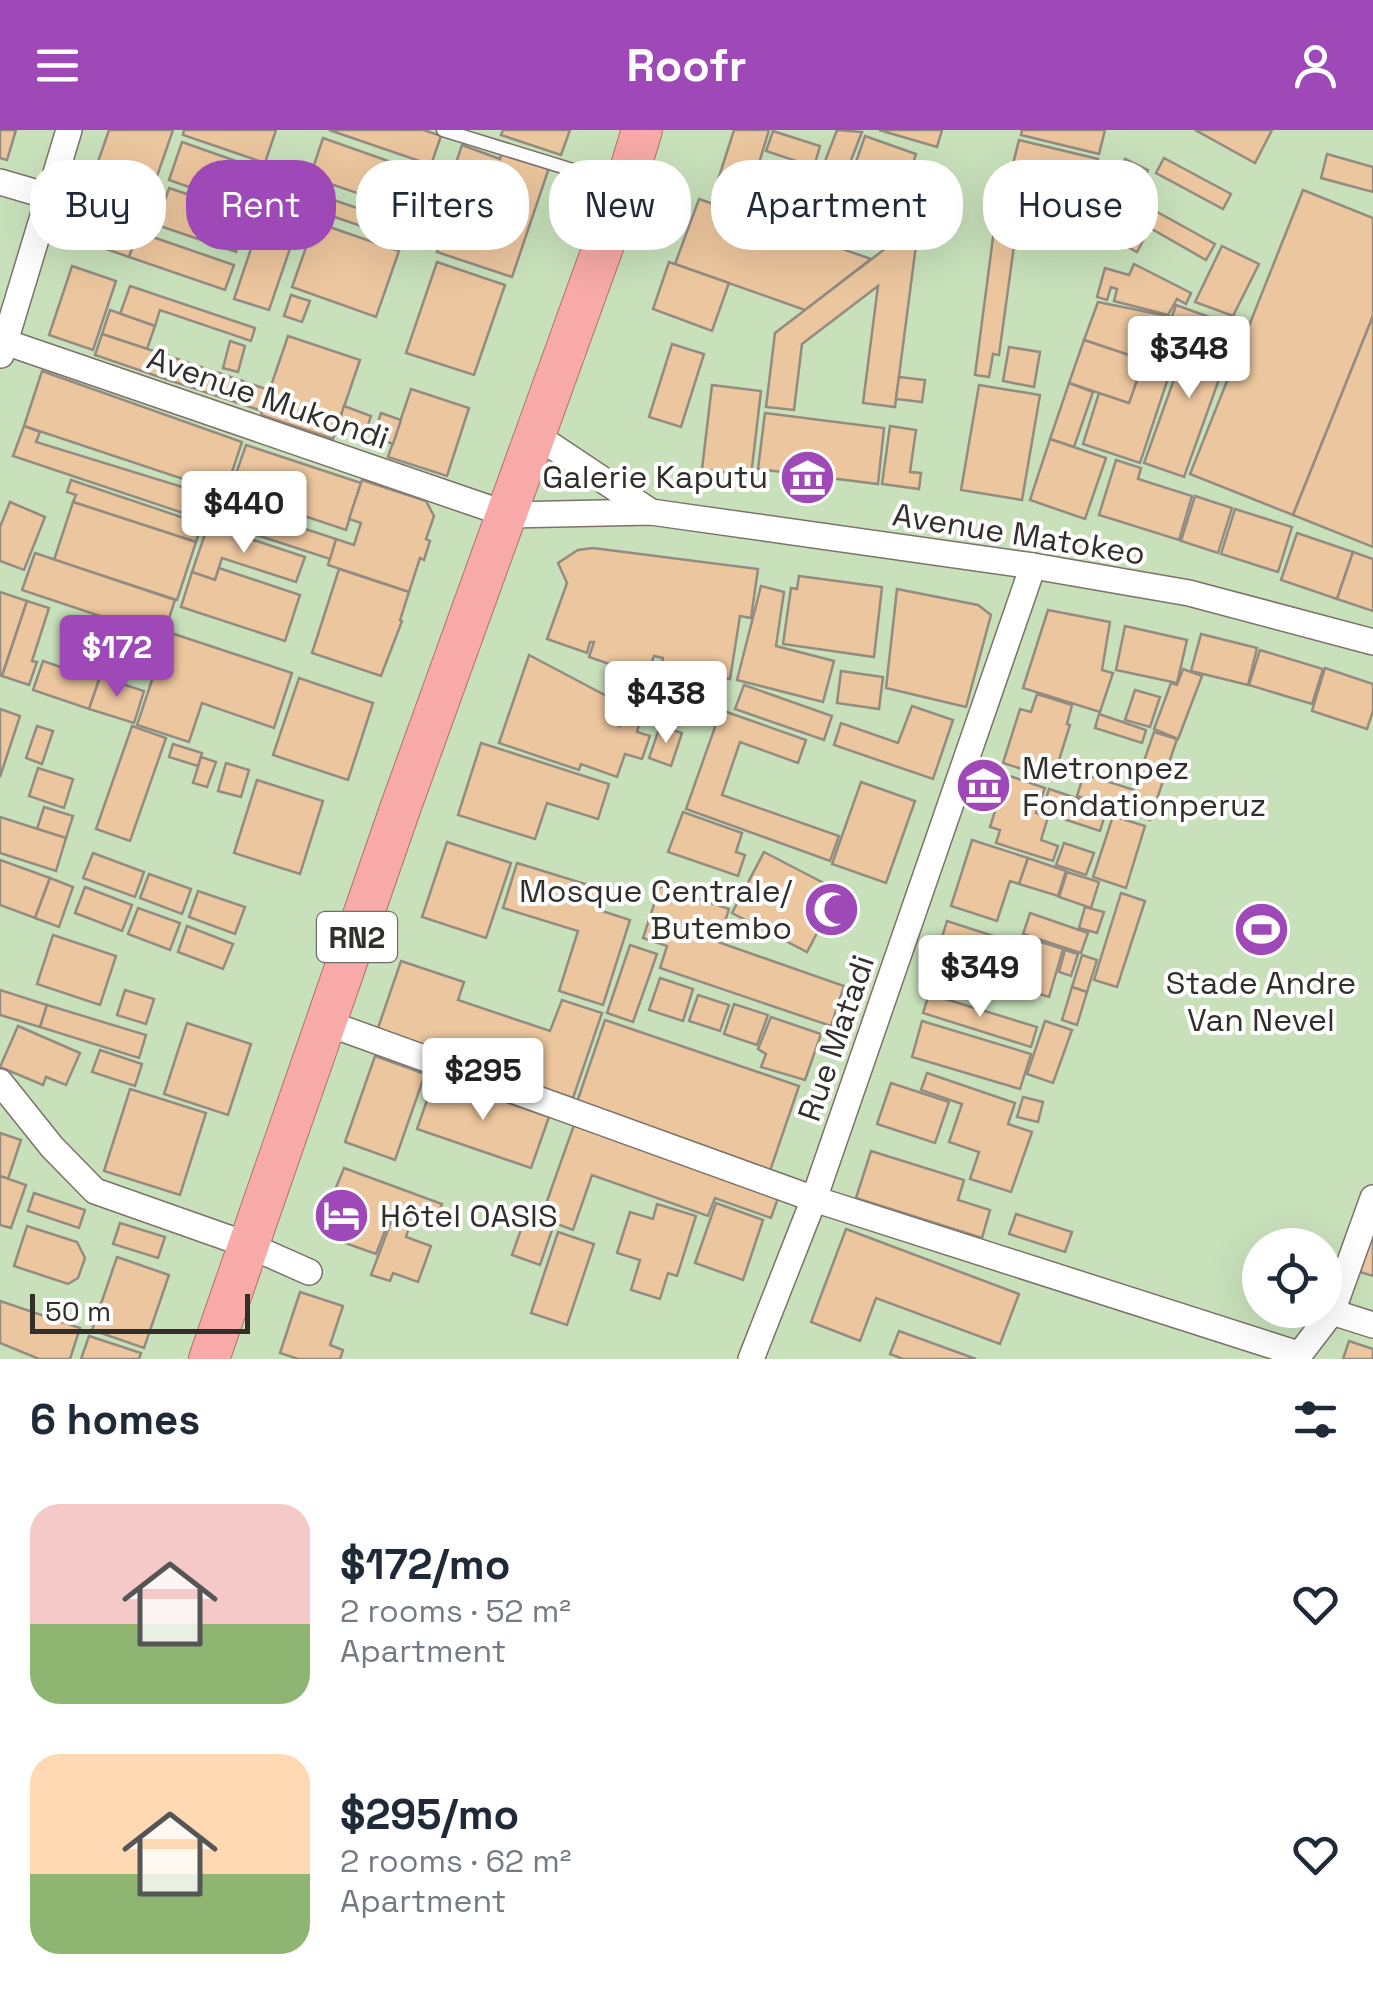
<!DOCTYPE html>
<meta charset="utf-8">
<style>
:root{--surface:#fff;--page:#f2f2f3;--text:#1f2937;--muted:#747a83;--accent:#9e49b7}
body{margin:0;font-family:"Space Grotesk",sans-serif;background:var(--page);color:var(--text);height:100vh;display:flex;flex-direction:column;font-size:38px;white-space:nowrap}
*{box-sizing:border-box;margin:0}
p{font-size:32px;color:var(--muted)}
.icon{flex:none;width:55px;height:55px;fill:none;stroke:currentColor;stroke-width:2;stroke-linecap:round;stroke-linejoin:round}
.map{position:relative;height:1229px;overflow:hidden}
.sheet{display:flex;flex-direction:column;background:var(--surface);flex:1}
.sheet>*{flex:none}
.hud{position:absolute;left:30px;top:30px;width:1315px;height:90px;display:flex;gap:20px}
.tools{position:absolute;left:1242px;top:1098px;display:grid;gap:20px}
.tools a{display:grid;place-items:center;width:100px;height:100px;border-radius:50%;background:var(--surface);box-shadow:0 10px 40px #0002;font-size:50px}
.scale{position:absolute;left:30px;bottom:25px;width:220px;box-sizing:border-box;padding-left:10px;border:5px solid #322e2a;border-top:0;font-size:28px;line-height:35px;white-space:nowrap;color:#322e2a;-webkit-text-stroke:8px #fff;paint-order:stroke}
.price{position:absolute;translate:-50% -85px;padding:0 22px;border-radius:10px;background:#fff;color:#222;font-size:32px;line-height:65px;filter:drop-shadow(0 2px 5px #0008)}
.price::after{content:'';position:absolute;left:50%;top:60px;width:30px;height:22px;margin-left:-15px;background:inherit;clip-path:polygon(0 0,100% 0,50% 100%)}
.price.selected{background:var(--accent);color:#fff}
ul{padding:0;list-style:none}
li{display:flex;align-items:center;gap:30px;height:250px;padding:0 30px}
li span{display:grid;place-items:center;flex:none;width:280px;height:200px;border-radius:30px;color:#555}
li>.icon{margin-inline-start:auto}
span .icon{width:120px;height:120px;fill:#fffc;stroke-width:1}
li b{font-size:42px}
h2{display:flex;justify-content:space-between;align-items:center;height:120px;padding:0 30px;font-size:42px}
.tag{padding:0 35px;border-radius:40px;background:var(--surface);box-shadow:0 10px 40px #0002;font-size:35px;line-height:90px}
.tag.selected{background:var(--accent);color:#fff}
header{display:flex;justify-content:space-between;align-items:center;height:130px;padding:0 30px;background:var(--accent);color:#fff;font-size:45px;font-weight:800}
.map>svg:first-child{display:block}
.green{fill:#c8e1bb;fill-rule:evenodd}
.building{fill:#ecc69e;stroke:#948b81;stroke-width:2.5}
.lines{fill:none;stroke-linecap:round;stroke-linejoin:round}
.service-casing{stroke:#7c7269;stroke-width:15}
.minor-casing{stroke:#7c7269;stroke-width:28}
.trunk-casing{stroke:#b1706e;stroke-width:42}
.service{stroke:#fff;stroke-width:12}
.minor{stroke:#fff;stroke-width:25}
.trunk{stroke:#f7aaa8;stroke-width:40}
.labels{text-anchor:middle;dominant-baseline:central;stroke-width:8;stroke-linejoin:round;paint-order:stroke}
.shield{fill:#fff;stroke:#706d6a;stroke-width:2.5}
.shield-label{font-size:30px;font-weight:bold;fill:#322e2a}
.street-label{font-size:32px;fill:#322e2a;stroke:#fff}
.poi-label{font-size:32px;fill:#322e2a;stroke:#fff;text-anchor:end}
</style>
<header><svg class="icon" aria-label="menu" viewBox="0 0 24 24"><path d="M4 6h16M4 12h16M4 18h16"/></svg>Roofr<svg class="icon" aria-label="person" viewBox="0 0 24 24"><circle cx="12" cy="8" r="4"/><path d="M4 21q1-7 8-7t8 7"/></svg></header>
<div class="map">
<svg width="1373" height="1229" viewBox="0 0 1373 1229">
<rect width="100%" height="100%" fill="#fef9f5"/>
<!-- green -->
<path class="green" d="M0 0H1373V1229H0ZM1260 1115H1325V1180H1260Z"/>
<!-- building -->
<g class="building">
<path d="M0 0H16L7 30 0 28Z"/>
<path d="M109 0H173L129 127 72 107Z"/>
<path d="M184 0H276L265 33 183 5Z"/>
<path d="M329 0H424L441 6 431 35Z"/>
<path d="M503 0H570L561 25 501 5Z"/>
<path d="M734 0H769L750 63 717 53Z"/>
<path d="M837 0 862 2 844 48 822 39Z"/>
<path d="M879 0H942L937 17Z"/>
<path d="M1022 0H1105L1099 24 1021 5Z"/>
<path d="M1195 0H1272L1255 33Z"/>
<path d="M773 1 820 16 814 37 766 21Z"/>
<path d="M865 6 916 24 902 67 850 49Z"/>
<path d="M323 8 411 39 398 77 310 47Z"/>
<path d="M1019 10 1098 29 1090 61 1011 42Z"/>
<path d="M182 12 264 41 252 79 169 50Z"/>
<path d="M462 15 500 29 502 21 549 38 512 147 437 122 450 87 439 83Z"/>
<path d="M1327 24 1373 37V62L1321 48Z"/>
<path d="M1164 28 1231 64 1223 79 1156 43Z"/>
<path d="M1125 29 1148 40 1139 58 1117 47Z"/>
<path d="M274 51 309 63 269 180 234 169Z"/>
<path d="M169 58 249 85 236 122 157 95Z"/>
<path d="M1303 60 1373 88V186L1293 385 1190 344Z"/>
<path d="M322 66 433 104 428 119 317 81Z"/>
<path d="M699 69 871 129 805 180 675 134Z"/>
<path d="M1141 73 1215 114 1206 130 1150 98 1137 122 1119 112Z"/>
<path d="M1041 81 1049 102 1014 116 999 225 993 224 989 247 975 245 994 100Z"/>
<path d="M315 92 399 121 376 187 292 157Z"/>
<path d="M138 102 234 135 225 160 129 127Z"/>
<path d="M894 112 916 115 895 277 863 273 878 156 802 214 794 280 766 277 775 203Z"/>
<path d="M1222 116 1259 134 1233 186 1195 172Z"/>
<path d="M437 132 505 155 474 245 406 223Z"/>
<path d="M669 132 729 153 712 201 653 179Z"/>
<path d="M1134 134 1191 163 1186 174 1177 169 1168 185 1114 171 1117 159 1111 157 1107 170 1097 167 1105 138 1129 145Z"/>
<path d="M72 136 116 151 93 220 49 205Z"/>
<path d="M130 156 255 198 251 211 160 180 155 196 120 184Z"/>
<path d="M291 165 310 171 302 192 284 186Z"/>
<path d="M1098 172 1172 187 1169 195 1184 200 1140 333 1083 314 1099 263 1129 273 1144 230 1084 210Z"/>
<path d="M1176 175 1212 188 1205 208 1169 195Z"/>
<path d="M110 180 155 196 147 219 102 204Z"/>
<path d="M1373 186V417L1293 385Z"/>
<path d="M1209 196 1235 205 1184 347 1144 333 1191 202 1205 208Z"/>
<path d="M102 204 172 227 165 249 95 225Z"/>
<path d="M288 206 360 230 333 309 261 285Z"/>
<path d="M1084 210 1144 230 1129 273 1069 253Z"/>
<path d="M230 211 245 216 238 242 223 238Z"/>
<path d="M672 214 704 224 681 297 649 287Z"/>
<path d="M1009 217 1040 222 1034 257 1003 251Z"/>
<path d="M172 227 195 235 187 256 165 249Z"/>
<path d="M195 235 269 260 262 281 187 256Z"/>
<path d="M42 241 242 312 225 363 24 296Z"/>
<path d="M899 247 925 250 922 272 896 269Z"/>
<path d="M1069 253 1093 262 1074 317 1050 309Z"/>
<path d="M712 255 761 261 751 346 702 339Z"/>
<path d="M979 255 1040 265 1022 370 961 360Z"/>
<path d="M411 259 469 278 447 346 388 327Z"/>
<path d="M344 276 371 286 367 298 340 289Z"/>
<path d="M381 283 401 290 393 314 373 307Z"/>
<path d="M765 283 884 298 878 354 758 339Z"/>
<path d="M24 296 40 302 36 312 215 367 207 391 13 326Z"/>
<path d="M890 296 916 300 910 342 921 343 919 359 882 354Z"/>
<path d="M1050 309 1106 328 1085 389 1030 370Z"/>
<path d="M246 315 361 353 346 400 230 361Z"/>
<path d="M1116 330 1141 338 1138 349 1192 366 1179 410 1099 385Z"/>
<path d="M71 350 202 394 196 412 73 372 76 365 67 362Z"/>
<path d="M362 350 426 371 434 386 426 409 430 411 424 430 420 428 409 462 328 435 336 409 354 415 361 393 349 389Z"/>
<path d="M1195 366 1232 378 1218 423 1181 411Z"/>
<path d="M220 371 336 409 330 429 214 391Z"/>
<path d="M10 372 45 387 24 440 0 431V397Z"/>
<path d="M73 372 196 412 177 470 54 430Z"/>
<path d="M1235 379 1292 397 1278 442 1221 424Z"/>
<path d="M208 395 305 427 296 452 222 428 215 450 192 442Z"/>
<path d="M1297 403 1353 422 1337 469 1281 450Z"/>
<path d="M593 418 758 439 751 488 740 486 730 549 661 537 663 528 654 526 646 547 589 527 594 512H590L587 523 547 509 567 453 558 433 578 420Z"/>
<path d="M1353 422 1373 429V481L1337 469Z"/>
<path d="M35 423 175 470 163 507 22 460Z"/>
<path d="M219 438 300 465 285 511 181 477 192 442 215 450Z"/>
<path d="M339 439 409 462 400 490 402 491 381 546 312 523Z"/>
<path d="M799 446 882 457 874 527 783 514 791 458 797 459Z"/>
<path d="M761 456 784 462 776 516 834 531 823 572 737 550Z"/>
<path d="M897 459 978 475 991 485 966 577 886 558Z"/>
<path d="M0 462 27 471 2 546 0 545Z"/>
<path d="M27 471 49 478 32 531 37 532 29 555 2 546Z"/>
<path d="M1048 480 1110 492 1102 540 1113 543 1100 582 1023 558Z"/>
<path d="M1125 496 1187 510 1177 553 1116 540Z"/>
<path d="M168 502 292 543 274 598 202 573 189 612 137 595Z"/>
<path d="M1201 504 1257 518 1248 555 1191 541Z"/>
<path d="M1260 520 1323 539 1312 574 1249 555Z"/>
<path d="M529 525 618 572 611 593 620 596 624 586 640 591 637 602 650 606 642 629 625 624 617 647 581 634 579 640 499 613Z"/>
<path d="M43 531 99 550 89 579 33 560Z"/>
<path d="M660 538 722 559 717 573 655 553Z"/>
<path d="M1325 538 1373 554V581L1367 599 1312 581Z"/>
<path d="M1183 539 1202 546 1178 609 1154 599 1171 553 1177 555Z"/>
<path d="M841 541 883 547 879 579 837 573Z"/>
<path d="M100 547 144 561 134 593 89 579Z"/>
<path d="M299 548 373 573 348 650 273 625Z"/>
<path d="M744 555 832 586 824 610 735 579Z"/>
<path d="M655 557 690 568 685 585 649 574Z"/>
<path d="M1135 560 1160 567 1150 597 1125 590Z"/>
<path d="M1037 564 1072 575 1067 594 1070 595 1053 649 1003 633 1020 579 1031 582Z"/>
<path d="M912 576 953 590 933 649 834 615 841 593 898 613Z"/>
<path d="M0 579 20 586 0 647Z"/>
<path d="M721 580 806 610 798 633 740 612 722 665 839 706 830 731 686 679Z"/>
<path d="M1099 584 1146 600 1142 613 1095 598Z"/>
<path d="M37 596 53 601 42 634 26 628Z"/>
<path d="M132 596 166 608 130 711 96 699Z"/>
<path d="M660 596 682 603 671 636 649 628Z"/>
<path d="M1154 602 1177 609 1150 690 1077 666 1084 644 1134 660Z"/>
<path d="M481 613 609 654 598 689 547 673 535 709 458 685Z"/>
<path d="M173 614 202 623 198 636 169 627Z"/>
<path d="M201 627 216 632 207 657 193 653Z"/>
<path d="M226 633 249 640 241 667 218 661Z"/>
<path d="M38 638 73 649 64 678 29 666Z"/>
<path d="M1007 645 1045 658 1036 683 1048 687 1041 710 1058 716 1053 731 996 713 1000 700 990 697 996 678 986 675 991 659 1001 663Z"/>
<path d="M257 650 323 671 300 744 234 723Z"/>
<path d="M861 652 915 671 886 753 832 734Z"/>
<path d="M1049 659 1107 678 1100 701 1042 682Z"/>
<path d="M44 677 73 686 66 708 37 699Z"/>
<path d="M683 682 742 703 736 722 745 725 738 746 668 722Z"/>
<path d="M1113 686 1145 696 1126 758 1093 747Z"/>
<path d="M0 687 66 708 56 741 0 723Z"/>
<path d="M972 710 1028 728 1019 754 1010 751 997 791 951 776Z"/>
<path d="M447 712 511 733 486 808 422 787Z"/>
<path d="M1064 713 1094 723 1086 745 1056 735Z"/>
<path d="M764 722 839 761 807 822 732 783Z"/>
<path d="M93 723 144 742 135 767 83 748Z"/>
<path d="M1028 728 1066 741 1058 766 1019 754Z"/>
<path d="M0 730 50 748 35 788 0 775Z"/>
<path d="M517 733 605 760 599 780 630 790 603 875 559 861 578 801 503 778Z"/>
<path d="M1067 742 1099 752 1091 778 1059 767Z"/>
<path d="M149 744 191 759 182 784 140 768Z"/>
<path d="M50 748 73 757 59 797 35 788Z"/>
<path d="M660 756 729 779 718 812 844 856 831 896 660 838 667 816 643 808Z"/>
<path d="M85 757 132 775 122 801 75 783Z"/>
<path d="M198 761 245 777 235 804 189 787Z"/>
<path d="M1121 763 1145 771 1117 857 1094 850Z"/>
<path d="M1085 777 1104 782 1097 803 1079 798Z"/>
<path d="M138 778 180 793 170 820 128 804Z"/>
<path d="M1030 783 1088 803 1081 823 1023 804Z"/>
<path d="M947 791 1012 812 995 867 930 846Z"/>
<path d="M187 796 233 814 223 839 178 822Z"/>
<path d="M53 805 116 826 100 875 37 854Z"/>
<path d="M1025 807 1063 819 1049 867 1011 855Z"/>
<path d="M630 815 657 824 633 892 607 883Z"/>
<path d="M1065 820 1078 824 1071 846 1059 842Z"/>
<path d="M1082 825 1097 830 1087 862 1072 857Z"/>
<path d="M401 831 464 852 458 870 550 901 562 870 602 883 573 968 377 901Z"/>
<path d="M660 848 693 859 683 891 649 880Z"/>
<path d="M1072 857 1087 862 1077 895 1062 890Z"/>
<path d="M0 860 47 875 40 897 0 885Z"/>
<path d="M125 860 154 869 146 894 117 885Z"/>
<path d="M929 864 1037 897 1031 917 923 883Z"/>
<path d="M698 865 729 875 720 901 689 891Z"/>
<path d="M734 874 768 885 757 915 724 904Z"/>
<path d="M47 875 146 905 139 928 40 897Z"/>
<path d="M771 887 821 904 805 950 761 937 766 924 758 919Z"/>
<path d="M605 890 799 956 770 1041 576 975Z"/>
<path d="M922 891 1031 924 1020 959 912 927Z"/>
<path d="M1045 891 1072 900 1053 953 1027 944Z"/>
<path d="M187 893 251 914 228 985 164 964Z"/>
<path d="M18 896 80 923 66 955 46 947 43 955 0 937Z"/>
<path d="M100 920 142 934 135 956 92 942Z"/>
<path d="M375 926 425 944 395 1030 345 1012Z"/>
<path d="M927 943 1015 973 1008 994 1032 1002 1011 1062 970 1049 979 1022 949 1012 962 974 921 960Z"/>
<path d="M435 947 549 987 531 1038 417 999Z"/>
<path d="M891 953 949 972 935 1013 877 994Z"/>
<path d="M130 959 206 983 180 1065 104 1041Z"/>
<path d="M1023 967 1043 972 1038 992 1017 987Z"/>
<path d="M575 992 779 1065 771 1088 715 1068 708 1086 592 1045 573 1100 541 1088Z"/>
<path d="M0 1003 21 1010 8 1049 0 1046Z"/>
<path d="M871 1021 964 1050 958 1070 990 1080 982 1108 856 1068Z"/>
<path d="M344 1038 442 1074 433 1098 392 1083 376 1124 328 1107 345 1063 335 1060Z"/>
<path d="M0 1046 26 1055 11 1098 0 1095Z"/>
<path d="M34 1063 85 1080 79 1098 28 1081Z"/>
<path d="M716 1073 763 1090 743 1150 695 1133Z"/>
<path d="M657 1074 696 1086 677 1146 668 1143 660 1169 631 1160 640 1130 617 1123 630 1082 653 1089Z"/>
<path d="M1016 1084 1072 1102 1065 1122 1009 1104Z"/>
<path d="M524 1091 552 1100 540 1135 512 1125Z"/>
<path d="M391 1092 409 1097 406 1107 431 1116 418 1152 393 1143 390 1151 371 1145Z"/>
<path d="M120 1093 165 1107 158 1128 113 1114Z"/>
<path d="M27 1096 77 1112 85 1128 78 1148 68 1154 14 1136Z"/>
<path d="M846 1099 1019 1164 1000 1214 876 1168 860 1211 811 1192Z"/>
<path d="M1373 1100V1146L1360 1142Z"/>
<path d="M558 1102 594 1114 567 1195 531 1183Z"/>
<path d="M117 1127 169 1145 144 1218 92 1200Z"/>
<path d="M300 1162 343 1176 330 1215 343 1220 340 1229H298L280 1223Z"/>
<path d="M0 1171 80 1198 70 1229H39L0 1213Z"/>
<path d="M899 1201 976 1229H903L890 1224Z"/>
<path d="M89 1206 141 1223 139 1229H81Z"/>
<path d="M1349 1211 1373 1219V1229H1343Z"/>
</g>
<g class="lines">
<defs>
<path id="service" d="M443 0 618 54"/>
<g id="minor">
<path d="M0 52 48 66"/>
<path d="M5 212 509 385 651 382 1033 436 1189 463 1373 512"/>
<path d="M1 225 69 0"/>
<path d="M537 306 651 382"/>
<path d="M327 893 814 1069 1298 1224"/>
<path d="M0 952 52 1017 95 1061 248 1115 309 1142"/>
<path d="M1332 1182 1373 1195"/>
<path d="M751 1229 814 1069 1033 436"/>
<path d="M1296 1229 1332 1182 1373 1068"/>
</g>
<path id="trunk" d="M209 1229 400 679 625 56 642 0"/>
</defs>
<!-- service casing -->
<use href="#service" class="service-casing"/>
<!-- minor casing -->
<use href="#minor" class="minor-casing"/>
<!-- trunk casing -->
<use href="#trunk" class="trunk-casing"/>
<!-- service -->
<use href="#service" class="service"/>
<!-- minor -->
<use href="#minor" class="minor"/>
<!-- trunk -->
<use href="#trunk" class="trunk"/>
</g>
<!-- icons -->
<defs>
<symbol id="museum-disc" viewBox="-11 -11 22 22"><circle r="9.5" fill="#9e49b7" stroke="#fff"/><path d="M0-6L6-3V-2H-6V-3ZM-5-1h2V3h-2ZM-1-1h2V3h-2ZM3-1h2V3H3ZM-6 4H6V6H-6Z" fill="#fff"/></symbol>
<symbol id="mosque-disc" viewBox="-11 -11 22 22"><circle r="9.5" fill="#9e49b7" stroke="#fff"/><path d="M3.5-4.9A6 6 0 1 0 3.5 4.9A5 5 0 1 1 3.5-4.9Z" fill="#fff"/></symbol>
<symbol id="stadium-disc" viewBox="-11 -11 22 22"><circle r="9.5" fill="#9e49b7" stroke="#fff"/><path d="M0-5a6.5 5 0 1 0 0 10a6.5 5 0 1 0 0-10ZM-3.5-1.8h7v3.6h-7Z" fill="#fff"/></symbol>
<symbol id="hotel-disc" viewBox="-11 -11 22 22"><circle r="9.5" fill="#9e49b7" stroke="#fff"/><path d="M-6-4.5h1.5V1H6V5H4.5V3h-9V5H-6ZM-4 0a1.8 1.8 0 1 1 3.6 0ZM.5 0V-2.5h3Q6-2.5 6 0Z" fill="#fff"/></symbol>
</defs>
<g fill-rule="evenodd">
<use href="#museum-disc" x="776" y="316" width="63" height="63"/>
<use href="#museum-disc" x="952" y="624" width="63" height="63"/>
<use href="#mosque-disc" x="800" y="748" width="63" height="63"/>
<use href="#stadium-disc" x="1230" y="768" width="63" height="63"/>
<use href="#hotel-disc" x="310" y="1054" width="63" height="63"/>
</g>
<g class="labels">
<!-- shield labels -->
<rect class="shield" x="317" y="782" width="80" height="50" rx="8"/>
<g class="shield-label">
<text x="357" y="807">RN2</text>
</g>
<!-- street labels -->
<g class="street-label">
<text transform="translate(268 268) rotate(19)">Avenue Mukondi</text>
<text transform="translate(1019 404) rotate(9)">Avenue Matokeo</text>
<text transform="translate(836 908) rotate(-71)">Rue Matadi</text>
</g>
<!-- poi labels -->
<g class="poi-label">
<text x="768" y="347">Galerie Kaputu</text>
<text x="1022" y="638" text-anchor="start">Metronpez<tspan x="1022" dy="37">Fondationperuz</tspan></text>
<text x="792" y="761">Mosque Centrale/<tspan x="792" dy="37">Butembo</tspan></text>
<text x="1261" y="853" text-anchor="middle">Stade Andre<tspan x="1261" dy="37">Van Nevel</tspan></text>
<text x="380" y="1086" text-anchor="start">Hôtel OASIS</text>
</g>
</g>
</svg>
<div class="tools">
<a><svg class="icon" aria-label="locate" viewBox="0 0 24 24"><circle cx="12" cy="12" r="6"/><path d="M12 2v4M12 18v4M2 12h4M18 12h4"/></svg></a>
</div>
<div class="scale">50 m</div>
<b class="price" style="left:1189px;top:271px">$348</b>
<b class="price" style="left:244px;top:426px">$440</b>
<b class="price selected" style="left:117px;top:570px">$172</b>
<b class="price" style="left:666px;top:616px">$438</b>
<b class="price" style="left:980px;top:890px">$349</b>
<b class="price" style="left:483px;top:993px">$295</b>
<div class="hud">
<a class="tag">Buy</a>
<a class="tag selected">Rent</a>
<a class="tag">Filters</a>
<a class="tag">New</a>
<a class="tag">Apartment</a>
<a class="tag">House</a>
</div>
</div>
<section class="sheet">
<h2>6 homes<svg class="icon" aria-label="filters" viewBox="0 0 24 24"><path d="M4 7h16M4 17h16"/><circle cx="9" cy="7" r="2"/><circle cx="15" cy="17" r="2"/></svg></h2>
<ul>
<li><span style="background:linear-gradient(#f6c9c9 60%,#8fb573 0)"><svg class="icon" aria-label="home" viewBox="0 0 24 24"><path d="M3 11l9-7 9 7M6 9v11h12V9"/></svg></span><div><b>$172/mo</b><p>2 rooms · 52 m²</p><p>Apartment</p></div><svg class="icon" aria-label="heart" viewBox="0 0 24 24"><path d="M12 20l-8-8c-3-5 5-10 8-4 3-6 11-1 8 4z"/></svg></li>
<li><span style="background:linear-gradient(#ffd9b3 60%,#8fb573 0)"><svg class="icon" aria-label="home" viewBox="0 0 24 24"><path d="M3 11l9-7 9 7M6 9v11h12V9"/></svg></span><div><b>$295/mo</b><p>2 rooms · 62 m²</p><p>Apartment</p></div><svg class="icon" aria-label="heart" viewBox="0 0 24 24"><path d="M12 20l-8-8c-3-5 5-10 8-4 3-6 11-1 8 4z"/></svg></li>
</ul>
</section>
